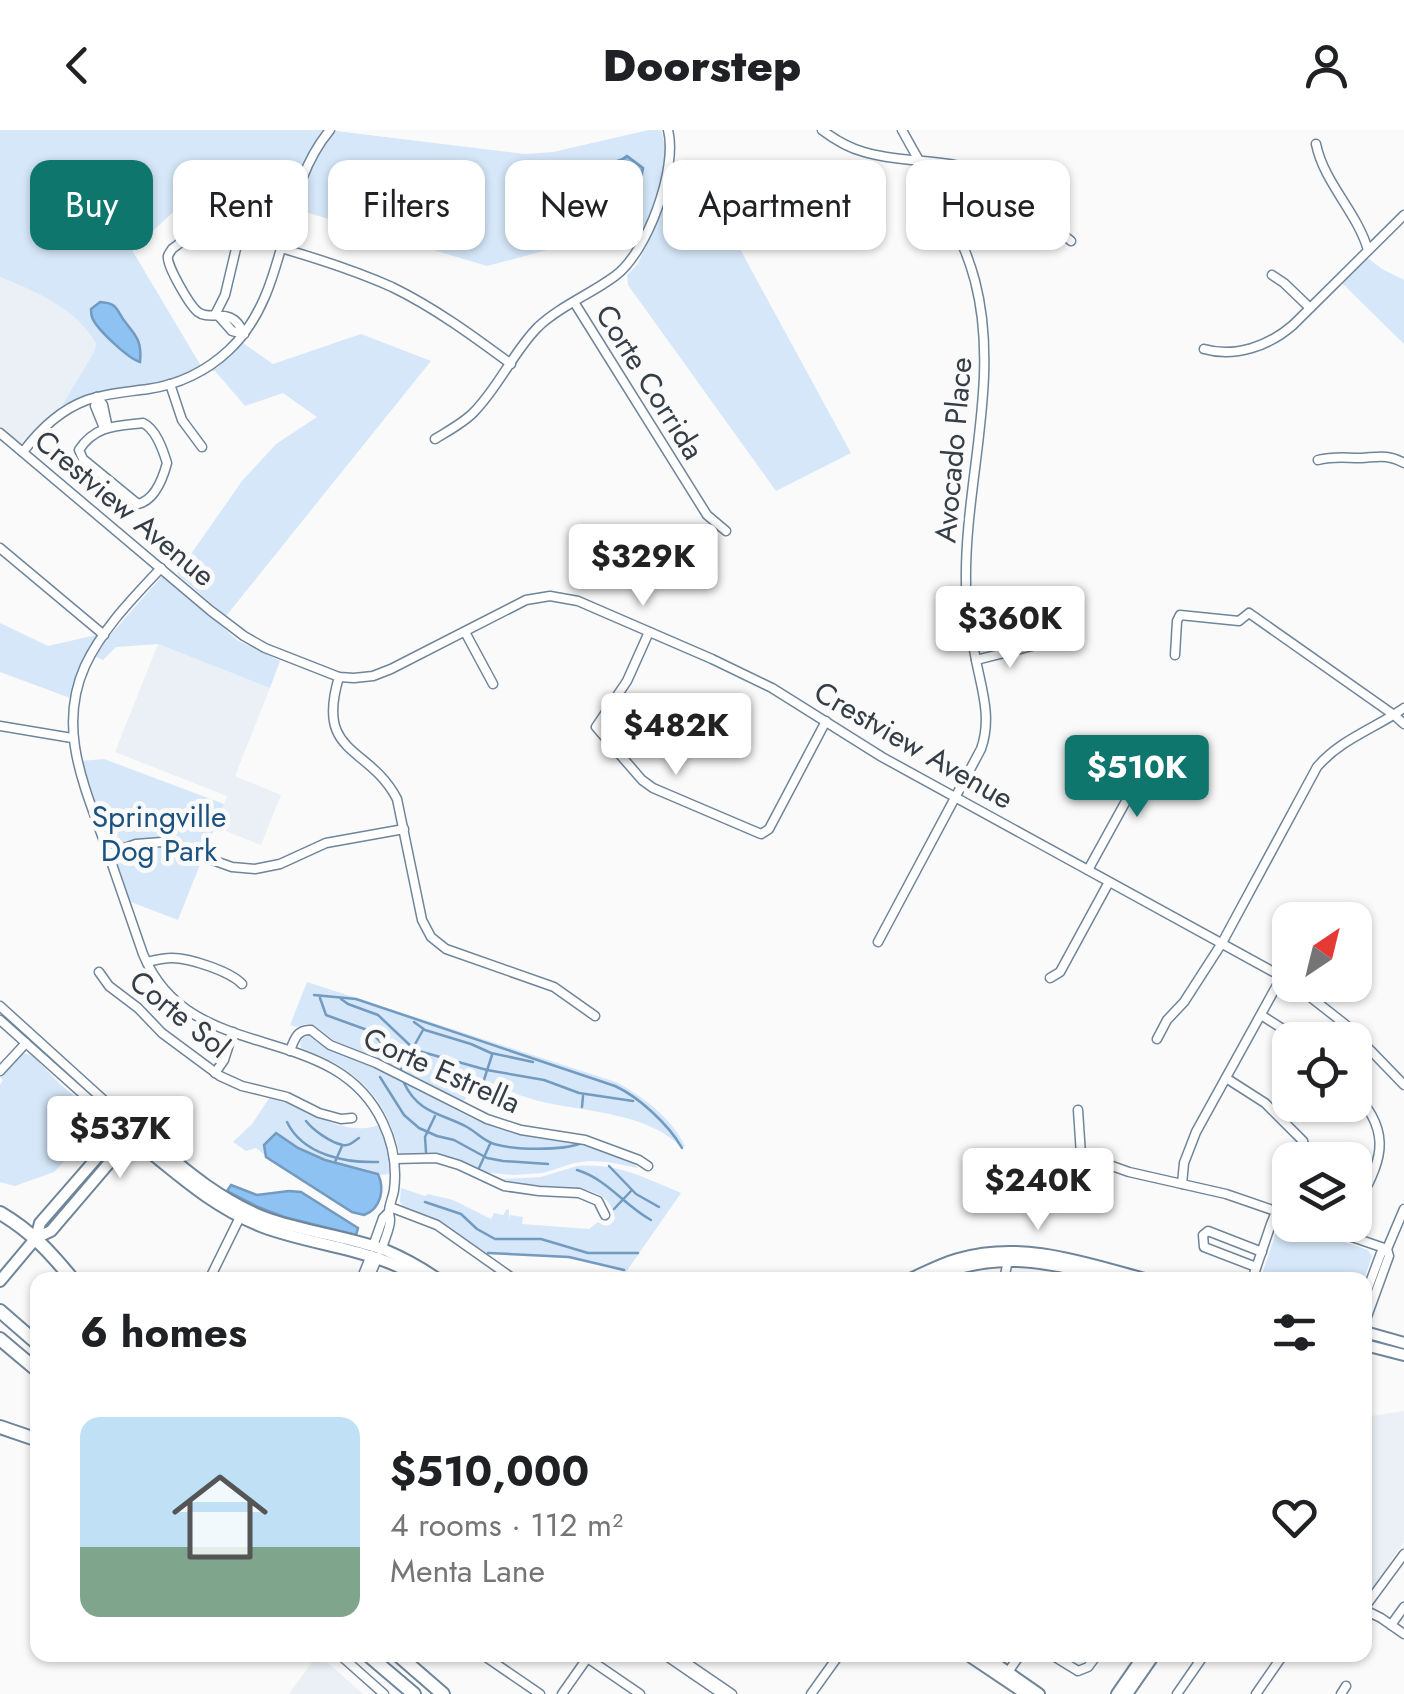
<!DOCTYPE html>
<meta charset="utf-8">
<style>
:root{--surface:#fff;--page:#f2f2f2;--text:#202124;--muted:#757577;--line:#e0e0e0;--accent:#0f766e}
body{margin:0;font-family:Jost,sans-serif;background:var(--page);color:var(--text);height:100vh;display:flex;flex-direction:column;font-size:38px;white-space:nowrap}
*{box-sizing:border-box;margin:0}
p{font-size:32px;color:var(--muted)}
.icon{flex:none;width:55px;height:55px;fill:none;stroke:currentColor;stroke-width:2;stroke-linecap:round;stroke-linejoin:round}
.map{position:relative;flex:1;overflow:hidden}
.details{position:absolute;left:30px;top:1142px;width:1342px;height:390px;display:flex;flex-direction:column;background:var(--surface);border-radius:20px;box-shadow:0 2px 8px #0004}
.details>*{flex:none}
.banner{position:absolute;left:30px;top:30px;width:1345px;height:90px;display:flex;gap:20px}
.needle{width:65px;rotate:35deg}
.fabs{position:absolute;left:1272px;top:772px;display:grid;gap:20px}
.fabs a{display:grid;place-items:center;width:100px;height:100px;border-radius:20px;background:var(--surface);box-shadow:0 2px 8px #0004;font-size:50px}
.price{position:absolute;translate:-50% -85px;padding:0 22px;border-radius:10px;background:#fff;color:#222;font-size:32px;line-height:65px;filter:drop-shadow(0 2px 5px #0008)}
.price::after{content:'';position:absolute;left:50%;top:60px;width:30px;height:22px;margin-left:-15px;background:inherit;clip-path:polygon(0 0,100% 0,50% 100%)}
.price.on{background:var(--accent);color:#fff}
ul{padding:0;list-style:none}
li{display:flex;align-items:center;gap:30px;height:250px;padding:0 50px}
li+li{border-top:2px solid var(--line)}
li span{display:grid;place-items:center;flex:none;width:280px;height:200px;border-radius:20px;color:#555}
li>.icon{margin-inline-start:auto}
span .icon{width:120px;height:120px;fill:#fffc;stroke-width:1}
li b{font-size:42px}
h2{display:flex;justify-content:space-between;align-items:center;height:120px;padding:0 50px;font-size:42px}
.pill{padding:0 35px;border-radius:20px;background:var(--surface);box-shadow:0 2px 8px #0004;font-size:35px;line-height:90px}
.pill.on{background:var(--accent);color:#fff}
header{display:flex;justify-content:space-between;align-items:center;height:130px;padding:0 50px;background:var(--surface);font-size:45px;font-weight:800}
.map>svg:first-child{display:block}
.built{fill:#eaf0f6}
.green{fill:#d5e7f9}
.water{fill:#8ec2f3;stroke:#739abf;stroke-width:2.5}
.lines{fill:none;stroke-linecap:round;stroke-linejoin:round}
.stream{stroke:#739abf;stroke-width:2.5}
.minor-casing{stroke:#6f859a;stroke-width:11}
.major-casing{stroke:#6f859a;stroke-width:14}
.highway-casing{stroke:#6f859a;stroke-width:16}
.minor{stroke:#fff;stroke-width:8}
.major{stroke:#fff;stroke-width:10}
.highway{stroke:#fff;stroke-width:12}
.labels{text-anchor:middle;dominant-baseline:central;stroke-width:10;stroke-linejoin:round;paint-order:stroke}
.street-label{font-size:30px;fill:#353e47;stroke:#fafafa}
.park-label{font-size:30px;fill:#1b5280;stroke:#fafafa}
</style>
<header><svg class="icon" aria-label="back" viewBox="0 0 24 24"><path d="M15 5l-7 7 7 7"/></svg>Doorstep<svg class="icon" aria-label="person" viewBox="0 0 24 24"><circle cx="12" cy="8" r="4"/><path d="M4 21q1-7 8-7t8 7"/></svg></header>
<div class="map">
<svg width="1404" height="1564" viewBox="0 0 1404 1564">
<rect width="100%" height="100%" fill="#fafafa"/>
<!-- built -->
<g class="built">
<path d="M0 147 46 167 65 179 82 194 96 214 94 222 60 279 37 298 22 316 0 297Z"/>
<path d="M158 514 270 558 235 646 281 665 261 715 215 697 227 666 115 622Z"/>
<path d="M1404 1281V1412L1365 1469V1287Z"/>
<path d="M317 1525H319L363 1564H289Z"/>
</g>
<!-- green -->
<g class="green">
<path d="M0 0H328L525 24 553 22 649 0H661L666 19 661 51 710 64 851 323 776 361 628 155 627 145 637 135 651 106 630 98 487 136 285 76 269 77 195 62 132 120 201 236 217 238 243 213 273 234 361 204 431 231 226 486 177 444 242 351 276 314 317 287 283 263 245 276 215 241 199 238 161 253 94 263 60 279 94 222 96 214C77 178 36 162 0 147Z"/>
<path d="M1365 126 1382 139 1404 150V214L1340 151Z"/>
<path d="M163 445 237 510 280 531 270 558 158 514 116 517 103 530 87 523 70 568 0 542V493L48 516 96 505 105 511Z"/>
<path d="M104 629 224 674 178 790 131 772 81 631Z"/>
<path d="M307 852 616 952C642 966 672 988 685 1016L682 1018C649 983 587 982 543 972 523 967 503 959 483 953L462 972 376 927 333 910 314 895 306 894 296 897 290 895Z"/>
<path d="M308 905 328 919 375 937 471 988 497 998 531 1007 584 1014 633 1032 638 1038 608 1032 589 1031 574 1033 543 1043 513 1045 481 1042 461 1031 437 1024H400C386 966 356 938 301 918L300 909Z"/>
<path d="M22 924H29L33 926 60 954 102 991 54 1042 15 1056 0 1052V955L3 950 0 947Z"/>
<path d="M270 967C307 975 340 1009 379 995L388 1023 389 1044 380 1045C367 1037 349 1037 334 1032 313 1027 295 1014 276 1004L265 1013V1025L256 1018 246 1021 233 1012 252 994Z"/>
<path d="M577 1036C619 1033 644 1048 681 1063L626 1142 578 1129 485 1123 439 1091 403 1076 400 1072 401 1058 425 1066 428 1064 453 1070 491 1089 494 1083 503 1085 507 1079 509 1080V1090L510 1085 523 1087 522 1094 589 1099 598 1092C605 1098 612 1096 615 1088 610 1054 566 1057 541 1056 528 1055 514 1053 501 1049L541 1047Z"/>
<path d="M1282 1091 1368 1120 1372 1126 1364 1150H1260L1279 1094Z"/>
</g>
<!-- water -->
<g class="water">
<path d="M627 26 643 38C640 58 635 52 621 56 615 58 612 63 606 64 594 68 577 62 567 57L565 49C571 45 581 38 587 35 601 28 615 37 627 26Z"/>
<path d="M100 172C119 173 116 181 126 193 137 207 142 212 140 232 129 229 96 199 92 187 91 184 91 181 91 179Z"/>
<path d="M276 1003 298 1018 325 1030 378 1044C385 1059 381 1079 364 1085L352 1082 266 1027 264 1015Z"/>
<path d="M231 1055 257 1065 289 1061 301 1062 358 1098 356 1105 284 1087 258 1077 227 1061Z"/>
</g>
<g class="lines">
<!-- stream -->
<g class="stream">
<path d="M314 865 356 869 615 956C639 967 669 995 682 1018"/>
<path d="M320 868 326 885 370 901 403 936"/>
<path d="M341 869 348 874 378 885 415 920 487 940 544 950 579 963 633 971"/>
<path d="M414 892 425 900 471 914 491 923 533 932"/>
<path d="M400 941 423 900"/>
<path d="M380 947 404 985 419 998 437 1006 454 1010 487 1028 503 1031 548 1034"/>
<path d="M404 953C419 984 441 983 467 997 476 1002 484 1011 494 1014 515 1020 562 1021 582 1013"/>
<path d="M483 953 492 925"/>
<path d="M582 977 583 966"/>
<path d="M306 991C313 1000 331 1013 343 1015 350 1016 353 1012 359 1008"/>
<path d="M287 992C303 1025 345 1033 378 1032"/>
<path d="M426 1022 425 1007 435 986"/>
<path d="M335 1032 342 1016"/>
<path d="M609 1036 636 1064 659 1077"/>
<path d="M479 1038 490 1014"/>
<path d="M577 1040C607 1049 624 1075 651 1090"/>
<path d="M425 1072 461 1084 477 1099 495 1109H541L588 1123H638"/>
<path d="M614 1079 631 1061"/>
<path d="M488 1123 569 1127 624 1140"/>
</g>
<defs>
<g id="minor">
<path d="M822 0C834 9 849 18 864 22 906 35 956 26 995 49L1071 111"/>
<path d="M1316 14C1324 53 1357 82 1368 120"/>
<path d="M281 118C319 129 356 141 392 157 435 178 473 206 511 234"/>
<path d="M1272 145 1284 153 1310 178"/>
<path d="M574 172 707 385 726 401"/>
<path d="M216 183 225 165 239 106C224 73 190 106 172 119 171 121 169 123 168 126 166 135 190 176 198 182 210 192 232 174 244 204"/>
<path d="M216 183 232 201 244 204"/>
<path d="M1204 219C1235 228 1269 216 1293 195L1404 85"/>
<path d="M170 254 182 290 202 317"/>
<path d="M97 267 103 275 107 294 104 298"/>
<path d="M97 267 95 276 104 298"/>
<path d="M143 293C156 299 163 320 167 333 163 348 155 370 138 374L83 329 79 320C95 295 117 296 143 293Z"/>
<path d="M0 303 211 481 244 506 265 518 339 547 354 548 373 546 391 539 526 470 550 466 578 471 712 529 772 558 882 627 1290 851"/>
<path d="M435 309C448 301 463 293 473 283 499 257 513 222 538 197 560 176 591 164 615 146 647 123 678 38 668 0"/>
<path d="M23 322C40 299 60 280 87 270 107 263 127 262 148 259 178 255 207 241 229 220 291 162 277 63 330 0"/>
<path d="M1318 330C1335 326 1344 328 1361 328 1379 327 1387 324 1404 333"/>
<path d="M0 418 104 505"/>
<path d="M161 438C134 467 102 499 85 536 57 598 84 655 105 714 118 751 130 787 143 824 190 939 334 887 383 993 393 1014 397 1037 394 1060 393 1067 389 1075 389 1082 389 1085 390 1087 390 1090 390 1099 384 1110 382 1119"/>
<path d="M465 502 493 554"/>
<path d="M649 502 627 551 596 597 642 650 653 658 761 704 769 699 826 591"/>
<path d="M1175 525 1177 491 1180 485 1239 491 1249 483 1394 585 1404 594"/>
<path d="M976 530 1036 515"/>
<path d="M339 547C315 626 369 615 397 669L422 790 431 807 446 819 554 857 595 886"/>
<path d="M0 596 72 608"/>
<path d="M108 724 136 714 162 712 232 737 255 739 280 734 326 713 404 699"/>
<path d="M1088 740 1153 622"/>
<path d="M878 812 981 619C992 588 982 561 976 530 971 505 966 479 966 454 964 353 1001 250 975 151 961 98 928 48 902 0"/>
<path d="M147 832C155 830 163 828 172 828 189 828 230 841 242 854"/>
<path d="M99 842 109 856 138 878 162 903 220 946 242 956 287 967 319 983 341 989 352 988"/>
<path d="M1050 848 1060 842 1109 752"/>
<path d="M1295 855 1346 895 1404 955"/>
<path d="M0 876 128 992"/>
<path d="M1261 885 1300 910"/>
<path d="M0 890 131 1007"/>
<path d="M1157 909 1167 890 1184 872 1222 813 1317 637C1341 609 1374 599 1404 578"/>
<path d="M290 921C294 910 297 899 311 900L330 915 376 933 487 989 521 1000 585 1010 639 1030 648 1036"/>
<path d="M0 941 26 913"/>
<path d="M215 943 224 930 233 902"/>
<path d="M1226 948 1265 973 1303 1011 1306 1020 1303 1030"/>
<path d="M1355 962C1394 1007 1381 1031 1355 1079"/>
<path d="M1078 980 1081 1025"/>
<path d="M394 1029 436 1028 459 1035 504 1056 539 1061 579 1063 598 1071 605 1085"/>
<path d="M1182 1054 1184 1033 1196 1002 1282 846"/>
<path d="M1057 1068 1062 1055 1081 1025 1129 1042 1226 1064 1290 1086"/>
<path d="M390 1077 437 1095 515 1150"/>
<path d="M1317 1095 1387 1119"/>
<path d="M373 1116 383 1088 389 1082"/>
<path d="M1256 1137 1204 1117 1203 1105 1208 1101 1262 1122"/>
<path d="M209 1150 240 1087"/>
<path d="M361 1150 371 1125"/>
<path d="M368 1150 378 1127"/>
<path d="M1004 1150 1008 1130"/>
<path d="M1252 1150 1271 1094 1290 1049"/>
<path d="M1365 1166 1381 1123 1387 1119 1404 1079"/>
<path d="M1365 1192 1389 1126 1387 1119"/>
<path d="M1365 1477 1404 1424"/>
<path d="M1365 1480 1381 1488 1404 1504"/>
<path d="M1391 1495 1404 1477"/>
<path d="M340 1525 384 1564"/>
<path d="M483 1525 540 1564"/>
<path d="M583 1525 640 1564"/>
<path d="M665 1525 722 1564"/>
<path d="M675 1525 732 1564"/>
<path d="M1052 1525 1078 1541 1088 1537 1097 1525"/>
<path d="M1008 1542 1020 1525"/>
<path d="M562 1564 588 1527"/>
<path d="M811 1564 839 1525"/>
<path d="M1177 1564 1204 1525"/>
<path d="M1256 1564 1283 1525"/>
<path d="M1341 1564 1346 1556"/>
</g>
<g id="major">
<path d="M131 1007C174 1041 211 1077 263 1097 317 1117 374 1118 423 1150"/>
<path d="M36 1108 40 1093 128 992C172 1028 212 1067 266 1088 305 1102 347 1106 385 1120 404 1128 422 1138 439 1150"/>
<path d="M685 1150H732"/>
<path d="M908 1150C924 1143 940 1134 958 1129 1023 1110 1085 1133 1148 1150"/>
<path d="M928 1150C994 1118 1049 1132 1117 1150"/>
<path d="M0 1151 36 1108 51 1101 133 1005"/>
<path d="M1365 1202 1404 1213"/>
<path d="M1365 1215 1404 1225"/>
<path d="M968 1525 1026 1564"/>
<path d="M983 1525 1039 1564"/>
<path d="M1117 1564 1144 1525"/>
<path d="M1127 1564 1154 1525"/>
</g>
<g id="highway">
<path d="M0 1083C31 1101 51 1123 73 1150"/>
<path d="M0 1181 38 1214"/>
<path d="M0 1209 38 1241"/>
<path d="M0 1297 38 1310"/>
<path d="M368 1525 414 1564"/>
<path d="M398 1525 443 1564"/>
</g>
</defs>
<!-- minor casing -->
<use href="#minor" class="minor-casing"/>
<!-- major casing -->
<use href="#major" class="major-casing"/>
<!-- highway casing -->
<use href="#highway" class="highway-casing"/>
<!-- minor -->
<use href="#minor" class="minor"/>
<!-- major -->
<use href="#major" class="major"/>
<!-- highway -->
<use href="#highway" class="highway"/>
</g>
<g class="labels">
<!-- street labels -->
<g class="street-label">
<text transform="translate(650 252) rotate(58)">Corte Corrida</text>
<text transform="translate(953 320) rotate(-85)">Avocado Place</text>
<text transform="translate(125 378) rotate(40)">Crestview Avenue</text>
<text transform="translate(914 615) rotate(30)">Crestview Avenue</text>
<text transform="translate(180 884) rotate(39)">Corte Sol</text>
<text transform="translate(442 940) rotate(24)">Corte Estrella</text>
</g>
<!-- park labels -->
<g class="park-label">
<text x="159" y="686">Springville<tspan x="159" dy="34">Dog Park</tspan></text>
</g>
</g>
</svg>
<div class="fabs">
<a><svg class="needle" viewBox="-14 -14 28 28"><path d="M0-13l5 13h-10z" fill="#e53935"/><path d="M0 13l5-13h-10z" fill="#757577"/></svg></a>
<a><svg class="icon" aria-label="locate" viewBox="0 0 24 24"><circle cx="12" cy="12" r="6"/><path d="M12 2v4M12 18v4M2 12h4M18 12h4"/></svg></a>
<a><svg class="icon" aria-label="layers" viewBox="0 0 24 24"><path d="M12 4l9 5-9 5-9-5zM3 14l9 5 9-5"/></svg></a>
</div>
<b class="price" style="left:643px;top:479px">$329K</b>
<b class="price" style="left:1010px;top:541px">$360K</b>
<b class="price" style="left:676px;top:648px">$482K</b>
<b class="price on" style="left:1137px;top:690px">$510K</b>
<b class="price" style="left:120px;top:1051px">$537K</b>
<b class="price" style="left:1038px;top:1103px">$240K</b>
<div class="banner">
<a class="pill on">Buy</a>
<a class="pill">Rent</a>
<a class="pill">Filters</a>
<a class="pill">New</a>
<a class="pill">Apartment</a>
<a class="pill">House</a>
</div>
<section class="details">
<h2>6 homes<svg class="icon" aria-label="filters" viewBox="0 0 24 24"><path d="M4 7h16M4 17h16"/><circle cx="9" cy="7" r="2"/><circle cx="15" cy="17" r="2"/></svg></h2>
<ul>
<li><span style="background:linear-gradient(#bfe0f5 65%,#7fa58c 0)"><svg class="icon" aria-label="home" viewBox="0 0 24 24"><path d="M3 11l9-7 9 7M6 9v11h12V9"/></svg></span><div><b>$510,000</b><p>4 rooms · 112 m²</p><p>Menta Lane</p></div><svg class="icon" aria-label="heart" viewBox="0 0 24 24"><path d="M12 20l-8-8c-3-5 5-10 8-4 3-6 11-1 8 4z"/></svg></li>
</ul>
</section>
</div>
